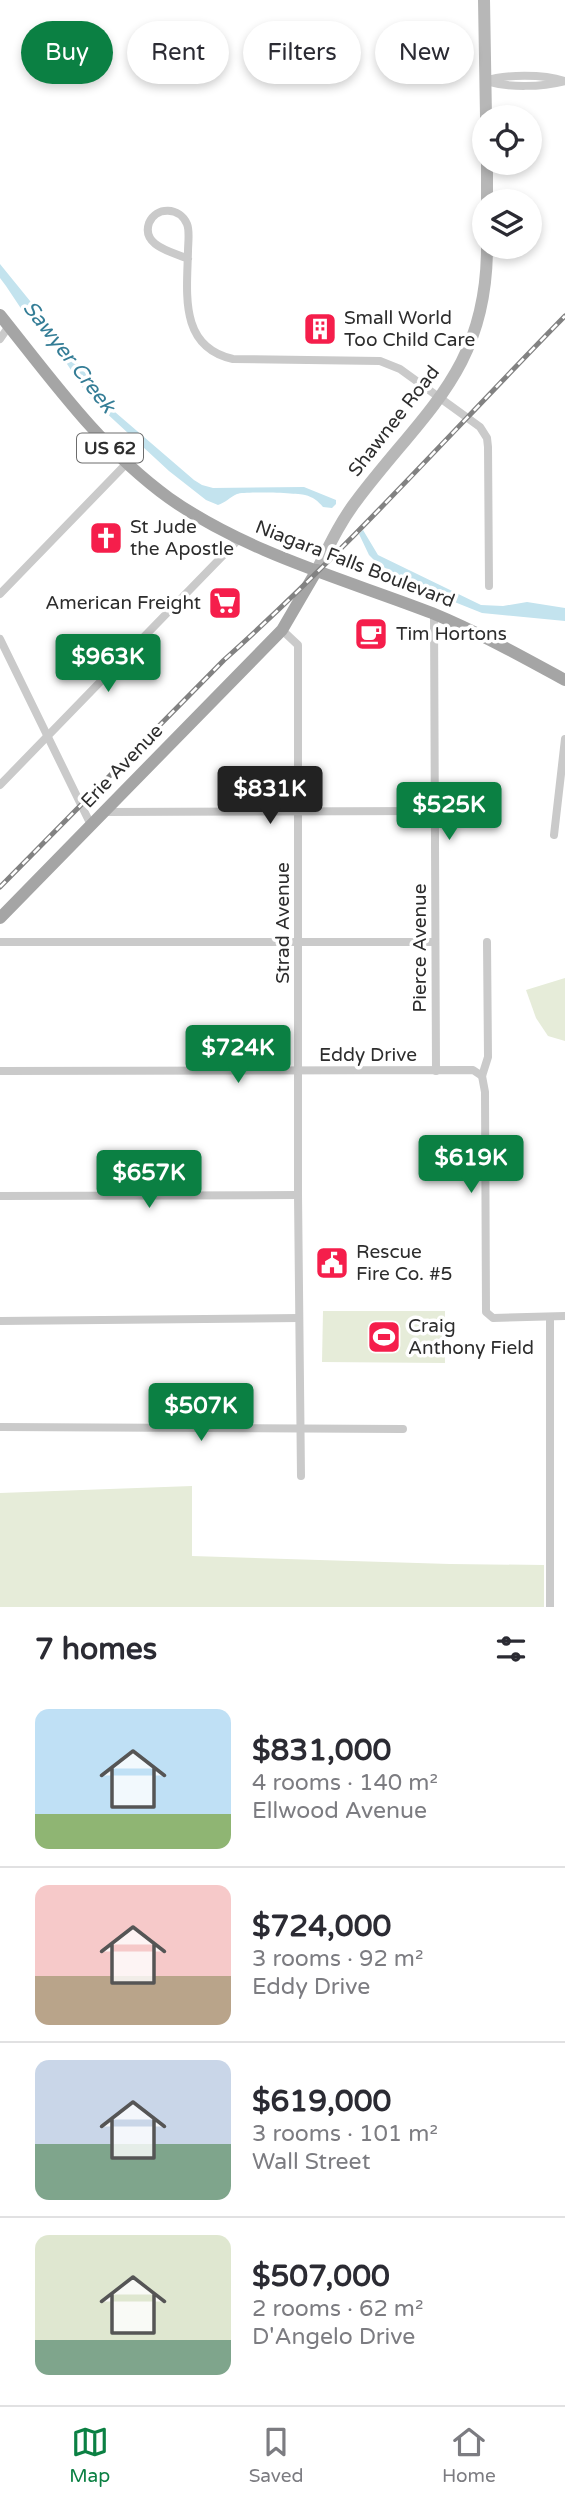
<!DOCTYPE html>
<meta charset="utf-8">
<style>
:root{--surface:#fff;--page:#f2f2f3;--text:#2b2b33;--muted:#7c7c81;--line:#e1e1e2;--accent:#0b8043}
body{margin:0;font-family:"Varela Round",sans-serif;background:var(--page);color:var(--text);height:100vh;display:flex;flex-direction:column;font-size:26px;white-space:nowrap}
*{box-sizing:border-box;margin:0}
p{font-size:23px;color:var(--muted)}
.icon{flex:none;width:38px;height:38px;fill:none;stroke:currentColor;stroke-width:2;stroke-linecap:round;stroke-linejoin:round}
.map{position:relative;height:1607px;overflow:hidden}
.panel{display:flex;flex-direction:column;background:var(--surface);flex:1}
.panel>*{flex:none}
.hud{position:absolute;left:21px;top:21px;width:523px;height:63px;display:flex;gap:14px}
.tools{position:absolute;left:472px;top:105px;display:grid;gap:14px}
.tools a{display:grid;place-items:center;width:70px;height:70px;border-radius:50%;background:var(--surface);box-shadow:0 4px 10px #0003;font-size:35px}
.price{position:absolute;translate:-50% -60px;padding:0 16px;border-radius:7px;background:var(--accent);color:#fff;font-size:23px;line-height:46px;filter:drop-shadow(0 2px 4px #0008)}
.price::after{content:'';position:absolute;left:50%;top:42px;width:21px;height:16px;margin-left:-10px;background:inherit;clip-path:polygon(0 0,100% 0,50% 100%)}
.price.selected{background:#222;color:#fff}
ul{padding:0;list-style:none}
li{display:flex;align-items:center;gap:21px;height:175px;padding:0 35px}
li+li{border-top:2px solid var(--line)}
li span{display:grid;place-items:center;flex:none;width:196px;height:140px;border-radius:14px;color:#555}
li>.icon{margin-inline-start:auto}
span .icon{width:84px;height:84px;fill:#fffc;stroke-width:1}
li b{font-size:30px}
h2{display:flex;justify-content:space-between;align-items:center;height:84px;padding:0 35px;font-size:30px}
.chip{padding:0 24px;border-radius:32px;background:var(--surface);box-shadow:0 4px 10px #0003;font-size:24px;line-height:63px}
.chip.selected{background:var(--accent);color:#fff}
.tabs{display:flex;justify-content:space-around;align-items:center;height:98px;border-top:2px solid var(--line);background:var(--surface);font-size:19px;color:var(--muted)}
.tabs a{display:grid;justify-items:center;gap:4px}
.tabs .selected{color:var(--accent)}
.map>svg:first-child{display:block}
.green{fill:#e6ecd9}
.water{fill:#c3e3ee}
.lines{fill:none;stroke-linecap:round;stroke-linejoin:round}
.street{stroke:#cacaca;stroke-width:8}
.secondary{stroke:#b7b7b7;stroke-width:12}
.primary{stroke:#a5a5a5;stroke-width:12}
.rail-casing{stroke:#828282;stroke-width:5}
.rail{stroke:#fff;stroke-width:2.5;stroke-dasharray:8;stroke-linecap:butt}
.labels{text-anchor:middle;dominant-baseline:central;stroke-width:7;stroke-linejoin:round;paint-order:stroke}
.shield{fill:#fff;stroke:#6c6c6c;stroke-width:2}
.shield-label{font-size:18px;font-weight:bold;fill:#2d2d2d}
.poi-label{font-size:19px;fill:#2d2d2d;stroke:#fff;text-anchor:start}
.street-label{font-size:19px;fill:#2d2d2d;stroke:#fff}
.water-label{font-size:21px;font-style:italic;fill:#347d96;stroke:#fff}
</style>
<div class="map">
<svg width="565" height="1607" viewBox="0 0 565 1607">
<rect width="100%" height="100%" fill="#fff"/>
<!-- green -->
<g class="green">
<path d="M565 978V1041L548 1036 536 1018 526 990Z"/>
<path d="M323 1311H445V1363L322 1362Z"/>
<path d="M192 1486V1556L450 1564 544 1565V1607H0V1493Z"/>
</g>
<!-- water -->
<g class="water">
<path d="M0 264 69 349 108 406 194 480 202 485 213 488 304 487 336 500V504L332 508 323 507C318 501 313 497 305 495 297 493 245 491 237 494 230 497 225 503 218 505L206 500 169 471 89 397 65 361 24 313 6 286 0 278Z"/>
<path d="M363 530 378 555 481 605 503 606 527 602 565 608V621L482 613 422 589 378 564 369 555 359 534Z"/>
</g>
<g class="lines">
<!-- street -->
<g class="street">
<path d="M485 81C509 88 542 87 565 81"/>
<path d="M485 81C505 74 544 74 564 81"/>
<path d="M188 259C173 252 141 246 149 223 156 206 180 207 187 224 190 231 188 243 188 251 187 294 179 347 233 359L380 361 400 369 480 427 487 438 488 447 489 586"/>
<path d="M0 339 9 326"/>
<path d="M0 594 126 464"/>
<path d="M434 614 436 1071"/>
<path d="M282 630 298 645V1195L301 1476"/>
<path d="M0 639 91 825"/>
<path d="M0 785 239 539"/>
<path d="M104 812 435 811"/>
<path d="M554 835 565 739"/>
<path d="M0 942H435"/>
<path d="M487 942 488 1057 482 1076 485 1092 486 1312 493 1318 565 1316"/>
<path d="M0 1071 473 1070 482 1076"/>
<path d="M0 1196 298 1195"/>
<path d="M550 1317V1607"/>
<path d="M0 1321 299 1318"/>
<path d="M0 1427 403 1429"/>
</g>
<!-- secondary -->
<g class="secondary">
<path d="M484 0 486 117"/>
<path d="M487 163V201"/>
<path d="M317 570C329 546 340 522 357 500 424 411 487 370 487 247"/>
</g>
<!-- primary -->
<g class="primary">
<path d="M0 315C52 380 101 449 169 498 247 553 344 579 432 613 478 632 521 656 565 680"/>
<path d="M0 918 282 630 317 570"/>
</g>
<defs>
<path id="rail" d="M0 887 224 660C344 553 452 431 565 316"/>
</defs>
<!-- rail casing -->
<use href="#rail" class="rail-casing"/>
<!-- rail -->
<use href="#rail" class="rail"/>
</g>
<!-- icons -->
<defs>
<symbol id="building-square" viewBox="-11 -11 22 22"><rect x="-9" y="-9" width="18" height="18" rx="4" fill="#f51e4b" stroke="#fff"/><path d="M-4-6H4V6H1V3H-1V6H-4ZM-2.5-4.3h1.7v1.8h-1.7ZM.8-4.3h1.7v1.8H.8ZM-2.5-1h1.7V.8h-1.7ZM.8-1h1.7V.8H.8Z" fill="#fff"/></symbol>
<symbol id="church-square" viewBox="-11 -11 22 22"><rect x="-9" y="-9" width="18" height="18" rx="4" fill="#f51e4b" stroke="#fff"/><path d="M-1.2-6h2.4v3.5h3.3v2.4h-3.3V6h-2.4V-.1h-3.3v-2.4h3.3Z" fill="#fff"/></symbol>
<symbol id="supermarket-square" viewBox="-11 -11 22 22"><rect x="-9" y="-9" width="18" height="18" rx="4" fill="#f51e4b" stroke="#fff"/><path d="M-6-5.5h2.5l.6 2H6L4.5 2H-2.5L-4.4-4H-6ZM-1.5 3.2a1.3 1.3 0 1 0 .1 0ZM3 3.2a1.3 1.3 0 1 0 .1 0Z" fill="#fff"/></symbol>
<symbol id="cafe-square" viewBox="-11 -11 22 22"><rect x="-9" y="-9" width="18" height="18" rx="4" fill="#f51e4b" stroke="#fff"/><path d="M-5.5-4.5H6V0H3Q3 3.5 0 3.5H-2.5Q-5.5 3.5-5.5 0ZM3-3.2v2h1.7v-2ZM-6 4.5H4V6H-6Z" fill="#fff"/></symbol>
<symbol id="civic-square" viewBox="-11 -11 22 22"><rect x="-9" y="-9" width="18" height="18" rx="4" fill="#f51e4b" stroke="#fff"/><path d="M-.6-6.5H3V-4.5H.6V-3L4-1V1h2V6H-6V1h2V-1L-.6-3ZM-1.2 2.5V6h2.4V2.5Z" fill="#fff"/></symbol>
<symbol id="stadium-square" viewBox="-11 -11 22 22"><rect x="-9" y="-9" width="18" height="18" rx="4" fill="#f51e4b" stroke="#fff"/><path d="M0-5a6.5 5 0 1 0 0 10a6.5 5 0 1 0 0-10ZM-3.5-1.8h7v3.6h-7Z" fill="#fff"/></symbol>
</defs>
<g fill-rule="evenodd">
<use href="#building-square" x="301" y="310" width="38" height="38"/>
<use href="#church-square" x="87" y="519" width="38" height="38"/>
<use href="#supermarket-square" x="206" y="584" width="38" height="38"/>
<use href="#cafe-square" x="352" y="615" width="38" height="38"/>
<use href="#civic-square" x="313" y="1244" width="38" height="38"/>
<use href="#stadium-square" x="365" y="1318" width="38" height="38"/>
</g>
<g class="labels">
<!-- shield labels -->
<rect class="shield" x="77" y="433.5" width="66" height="29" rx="5"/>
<g class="shield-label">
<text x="110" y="448">US 62</text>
</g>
<!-- poi labels -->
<g class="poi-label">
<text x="344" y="318">Small World<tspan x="344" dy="22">Too Child Care</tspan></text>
<text x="130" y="527">St Jude<tspan x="130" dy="22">the Apostle</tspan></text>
<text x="201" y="603" text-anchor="end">American Freight</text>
<text x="396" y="634">Tim Hortons</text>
<text x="356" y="1252">Rescue<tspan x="356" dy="22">Fire Co. #5</tspan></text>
<text x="408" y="1326">Craig<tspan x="408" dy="22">Anthony Field</tspan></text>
</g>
<!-- street labels -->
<g class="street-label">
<text transform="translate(394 421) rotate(-52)">Shawnee Road</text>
<text transform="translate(355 564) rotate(21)">Niagara Falls Boulevard</text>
<text transform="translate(122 766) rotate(-46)">Erie Avenue</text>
<text transform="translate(283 923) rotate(-90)">Strad Avenue</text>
<text transform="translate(420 948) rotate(-90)">Pierce Avenue</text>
<text x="368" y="1055">Eddy Drive</text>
</g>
<!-- water labels -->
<g class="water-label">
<text transform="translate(69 357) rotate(52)">Sawyer Creek</text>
</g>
</g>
</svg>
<div class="tools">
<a><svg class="icon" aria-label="locate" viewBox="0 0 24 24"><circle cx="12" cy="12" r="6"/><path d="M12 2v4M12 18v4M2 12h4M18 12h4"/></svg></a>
<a><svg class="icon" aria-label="layers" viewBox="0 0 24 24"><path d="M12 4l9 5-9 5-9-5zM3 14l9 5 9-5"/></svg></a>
</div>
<b class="price" style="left:108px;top:694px">$963K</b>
<b class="price selected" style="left:270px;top:826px">$831K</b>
<b class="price" style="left:449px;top:842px">$525K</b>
<b class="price" style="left:238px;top:1085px">$724K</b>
<b class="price" style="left:471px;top:1195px">$619K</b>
<b class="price" style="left:149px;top:1210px">$657K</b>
<b class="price" style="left:201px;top:1443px">$507K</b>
<div class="hud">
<a class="chip selected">Buy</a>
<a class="chip">Rent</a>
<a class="chip">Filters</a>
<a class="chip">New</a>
</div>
</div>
<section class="panel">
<h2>7 homes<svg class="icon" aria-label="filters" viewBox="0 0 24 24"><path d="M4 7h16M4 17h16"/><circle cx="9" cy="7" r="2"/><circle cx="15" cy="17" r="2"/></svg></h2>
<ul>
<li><span style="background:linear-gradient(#bfe0f5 75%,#8fb573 0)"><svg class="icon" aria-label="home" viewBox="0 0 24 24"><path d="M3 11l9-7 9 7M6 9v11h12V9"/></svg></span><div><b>$831,000</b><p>4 rooms · 140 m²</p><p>Ellwood Avenue</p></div></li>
<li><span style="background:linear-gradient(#f6c9c9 65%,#b9a48a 0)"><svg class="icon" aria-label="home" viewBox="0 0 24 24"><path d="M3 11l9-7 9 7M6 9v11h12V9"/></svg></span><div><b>$724,000</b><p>3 rooms · 92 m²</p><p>Eddy Drive</p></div></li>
<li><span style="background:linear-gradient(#c9d6e8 60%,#7fa58c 0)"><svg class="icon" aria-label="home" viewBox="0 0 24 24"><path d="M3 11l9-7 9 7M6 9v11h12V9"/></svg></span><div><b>$619,000</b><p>3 rooms · 101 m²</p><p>Wall Street</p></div></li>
<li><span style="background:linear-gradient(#dfe7d0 75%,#7fa58c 0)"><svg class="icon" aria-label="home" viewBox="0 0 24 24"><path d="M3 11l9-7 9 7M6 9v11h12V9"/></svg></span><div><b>$507,000</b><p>2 rooms · 62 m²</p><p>D'Angelo Drive</p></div></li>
</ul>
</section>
<nav class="tabs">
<a class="selected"><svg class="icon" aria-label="map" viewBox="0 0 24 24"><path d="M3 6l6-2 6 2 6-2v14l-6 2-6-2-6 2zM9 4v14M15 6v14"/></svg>Map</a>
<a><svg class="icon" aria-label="saved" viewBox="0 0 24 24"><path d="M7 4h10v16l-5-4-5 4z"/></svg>Saved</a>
<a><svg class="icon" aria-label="home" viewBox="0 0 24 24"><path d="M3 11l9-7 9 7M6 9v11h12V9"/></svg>Home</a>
</nav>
